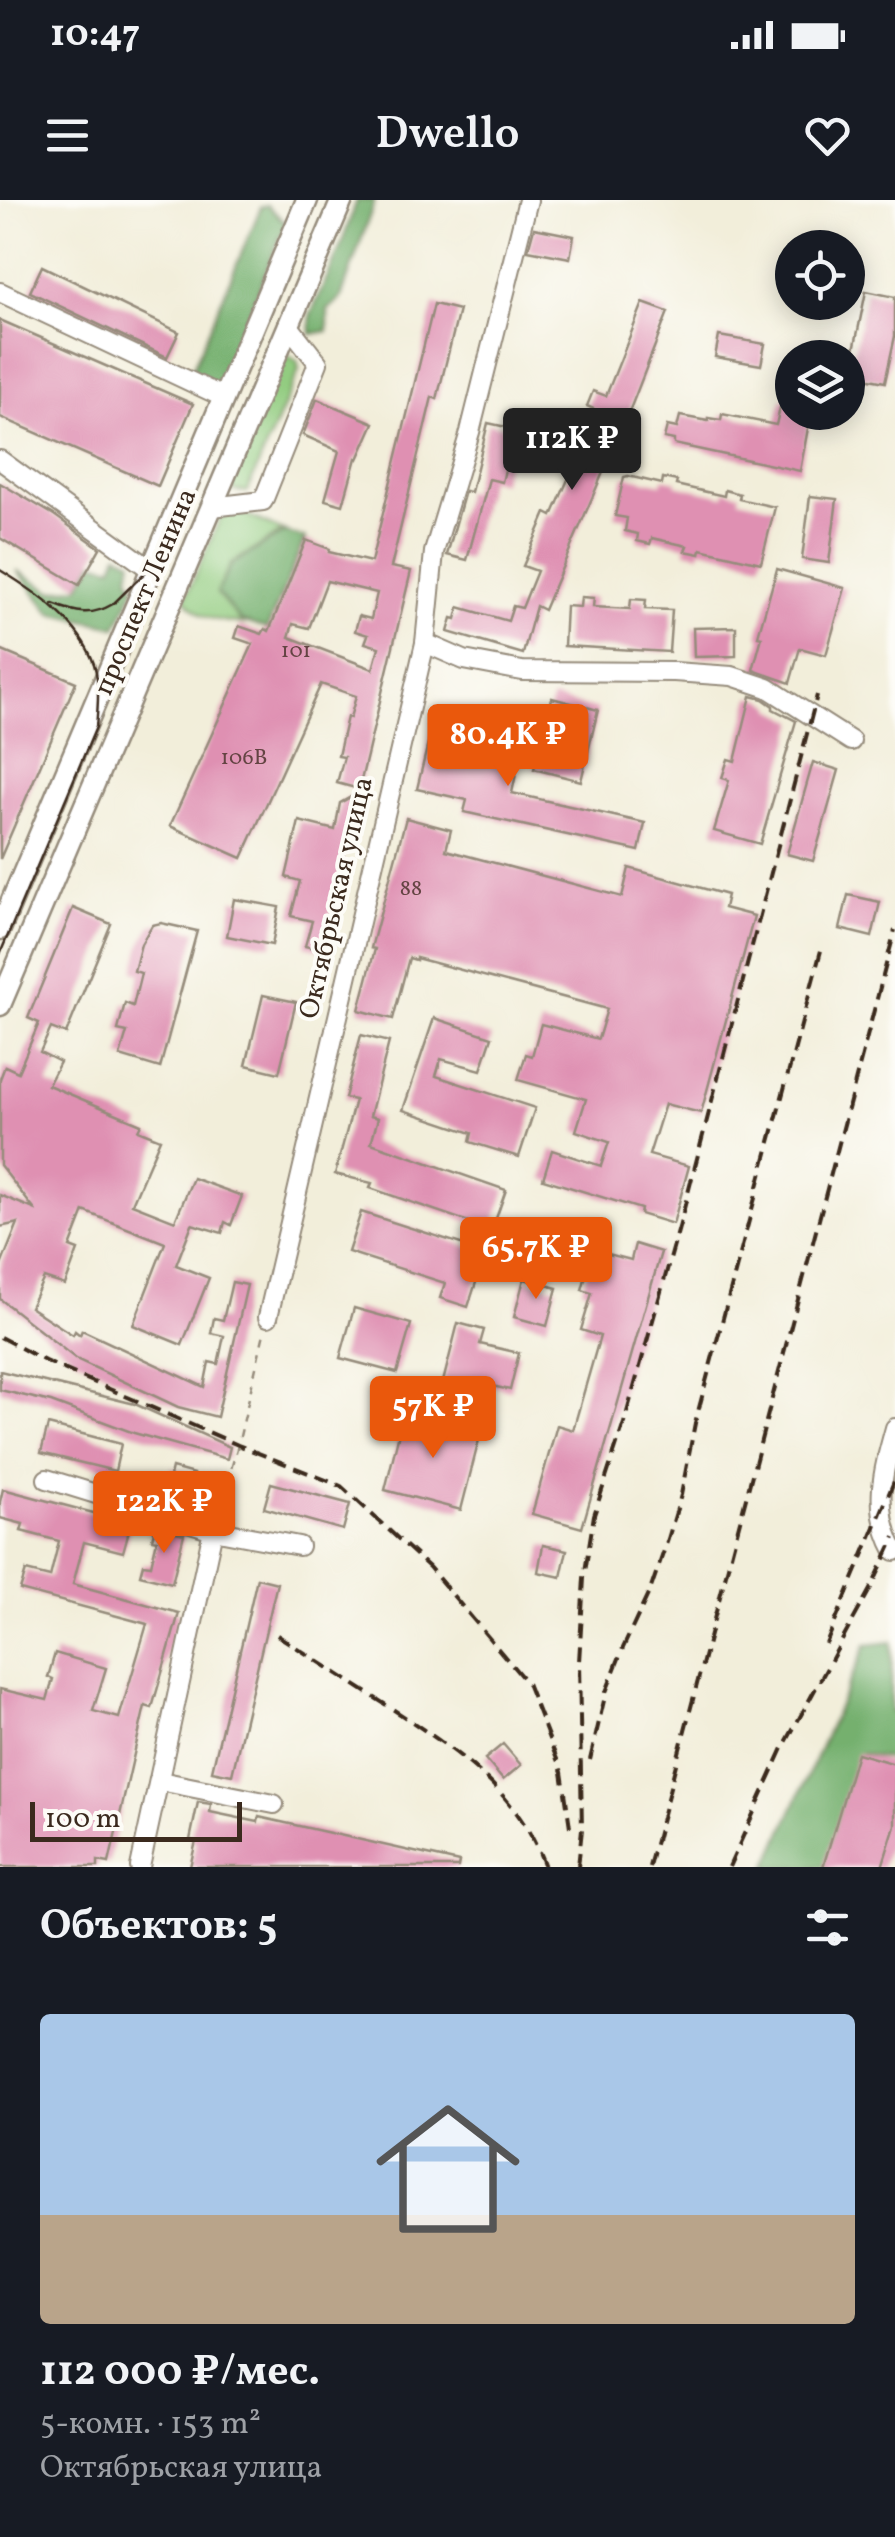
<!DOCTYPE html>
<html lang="ru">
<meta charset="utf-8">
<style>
:root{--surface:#171b24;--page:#20242c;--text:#f1f3f6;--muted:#9ea1a6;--accent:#ea580c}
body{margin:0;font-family:Vollkorn,serif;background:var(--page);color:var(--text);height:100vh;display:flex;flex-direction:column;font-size:38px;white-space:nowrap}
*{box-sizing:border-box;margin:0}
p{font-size:32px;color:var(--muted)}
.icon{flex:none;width:55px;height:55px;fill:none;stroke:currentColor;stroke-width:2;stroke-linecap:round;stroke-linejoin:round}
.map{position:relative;height:1667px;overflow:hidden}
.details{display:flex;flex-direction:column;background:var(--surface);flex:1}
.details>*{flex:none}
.buttons{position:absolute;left:775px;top:30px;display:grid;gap:20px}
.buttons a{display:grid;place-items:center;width:90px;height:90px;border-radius:50%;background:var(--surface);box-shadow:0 5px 25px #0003;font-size:50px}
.scale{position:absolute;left:30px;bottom:25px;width:212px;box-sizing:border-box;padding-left:10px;border:5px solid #3b2a1e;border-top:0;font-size:28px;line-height:35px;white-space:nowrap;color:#3b2a1e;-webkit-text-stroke:8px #fdfcf7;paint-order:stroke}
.price{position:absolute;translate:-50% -85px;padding:0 22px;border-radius:10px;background:var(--accent);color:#fff;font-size:32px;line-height:65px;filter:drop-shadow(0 2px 5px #0008)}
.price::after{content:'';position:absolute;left:50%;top:60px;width:30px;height:22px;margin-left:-15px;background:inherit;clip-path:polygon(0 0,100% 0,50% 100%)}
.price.current{background:#222;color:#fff}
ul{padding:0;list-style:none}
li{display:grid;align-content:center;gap:20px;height:530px;padding:0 40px}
li span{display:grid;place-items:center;height:310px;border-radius:10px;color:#555}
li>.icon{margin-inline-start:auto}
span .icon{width:180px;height:180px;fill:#fffc;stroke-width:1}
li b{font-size:42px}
h2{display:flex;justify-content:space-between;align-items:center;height:120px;padding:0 40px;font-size:42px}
.status{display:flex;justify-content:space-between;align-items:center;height:70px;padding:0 50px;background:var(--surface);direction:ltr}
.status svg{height:28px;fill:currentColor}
header{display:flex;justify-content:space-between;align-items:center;height:130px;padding:0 40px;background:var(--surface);font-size:45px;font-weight:600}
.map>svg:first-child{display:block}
.green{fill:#92cc80;stroke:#667b4f;stroke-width:2.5}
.forest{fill:#75b06e;stroke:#586d46;stroke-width:2.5}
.building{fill:#df90b2;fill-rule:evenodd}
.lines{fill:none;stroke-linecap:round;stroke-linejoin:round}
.minor-casing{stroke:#968c7c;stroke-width:22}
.major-casing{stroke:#968c7c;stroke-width:25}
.path{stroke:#968c7c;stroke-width:2.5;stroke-dasharray:8 8;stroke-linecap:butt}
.minor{stroke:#fff;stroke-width:18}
.major{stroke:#fff;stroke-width:20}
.tram{stroke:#3b2a1e;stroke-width:2.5}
.rail{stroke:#3b2a1e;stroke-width:4;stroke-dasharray:15 8;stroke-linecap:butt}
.labels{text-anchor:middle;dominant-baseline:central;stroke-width:8;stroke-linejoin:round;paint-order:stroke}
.number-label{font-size:22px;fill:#644443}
.street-label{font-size:28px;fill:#3b2a1e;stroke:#fdfcf7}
</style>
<div class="status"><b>10:47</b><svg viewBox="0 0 49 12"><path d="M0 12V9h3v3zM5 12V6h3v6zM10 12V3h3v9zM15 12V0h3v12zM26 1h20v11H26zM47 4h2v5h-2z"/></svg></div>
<header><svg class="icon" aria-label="menu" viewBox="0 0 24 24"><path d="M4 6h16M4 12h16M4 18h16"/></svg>Dwello<svg class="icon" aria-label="heart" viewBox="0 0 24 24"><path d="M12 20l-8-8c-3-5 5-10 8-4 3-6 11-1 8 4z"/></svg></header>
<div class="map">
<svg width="895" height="1667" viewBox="0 0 895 1667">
<rect width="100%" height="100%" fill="#fdfcf7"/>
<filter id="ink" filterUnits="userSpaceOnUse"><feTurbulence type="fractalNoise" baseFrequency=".01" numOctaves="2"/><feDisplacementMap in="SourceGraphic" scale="20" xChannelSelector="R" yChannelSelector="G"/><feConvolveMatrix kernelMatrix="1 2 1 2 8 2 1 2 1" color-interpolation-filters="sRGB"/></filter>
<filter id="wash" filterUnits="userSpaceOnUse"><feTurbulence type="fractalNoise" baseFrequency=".0048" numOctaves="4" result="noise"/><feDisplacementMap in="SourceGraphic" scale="40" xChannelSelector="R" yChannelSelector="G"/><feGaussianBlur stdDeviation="2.25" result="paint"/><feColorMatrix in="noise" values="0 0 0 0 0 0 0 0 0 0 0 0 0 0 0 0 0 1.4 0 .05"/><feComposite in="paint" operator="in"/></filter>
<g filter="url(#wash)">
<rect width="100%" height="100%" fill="#f2eeda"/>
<!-- green -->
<g class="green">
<path d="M288 156 297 161 299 170 247 292 235 291 228 285 280 159Z"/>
<path d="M241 312 283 331 231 364 217 393 243 424C217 420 202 421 185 399L220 318 228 314Z"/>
</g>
<!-- forest -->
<g class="forest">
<path d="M357 0H375L341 98 328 110V131L311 134 310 116 339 50Z"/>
<path d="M267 5 286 23 218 188 189 177 261 7Z"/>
<path d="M285 332 305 338 267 429 241 421 217 393 231 365Z"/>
<path d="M118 354 132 360 129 376 135 388 116 427 51 413 17 370 52 391 79 387 94 362 113 367Z"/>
<path d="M892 1442 891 1512 895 1513V1560L862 1554 827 1667H767L866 1445Z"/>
</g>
<g id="blocks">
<!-- building -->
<g class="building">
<path d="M534 28 574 36 570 58 528 50Z"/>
<path d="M42 66 179 132 167 157 30 92Z"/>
<path d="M866 91 895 97V136L885 182 849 175Z"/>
<path d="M643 103 668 112 631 207 544 410 536 406 523 454 448 432 452 418 456 419 459 407 508 421 513 406 522 408 537 371 523 366 546 313 552 316 598 211 587 206 593 191 606 196Z"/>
<path d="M434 104 459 110 437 199 432 197 391 367 411 371 359 589 337 583 344 557 338 556 347 517 350 518 356 496 321 484 242 658 170 626 253 444 235 438 239 426 262 434 265 429 269 431 306 340 330 349 329 352 371 362ZM327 381 377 393 371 419 359 416 355 431 368 435 365 443 379 447 373 469 289 437 293 424 309 428Z"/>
<path d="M0 120 193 204 158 286 0 217Z"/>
<path d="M719 136 765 144 761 165 715 157Z"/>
<path d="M317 199 374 223 358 259 356 258 343 305 325 300 339 251 303 235Z"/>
<path d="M782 199 792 201V212H811L800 271 674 244V240L664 238 667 226 677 228 680 216 708 221V218L721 220 722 214 776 225Z"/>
<path d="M488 223 515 229 502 282 489 279 467 360 447 355 465 291 471 292Z"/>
<path d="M628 276 662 284 663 278 677 281 676 285 724 296 725 290 740 294 739 299 775 307 761 363 701 349 700 354 685 351 687 346 652 338 650 344 637 341 638 334 625 331 627 318 615 316 624 277Z"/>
<path d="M0 283 54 315 100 348 79 385 0 338Z"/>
<path d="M810 296 837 299 829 363 802 359Z"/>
<path d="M777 369 845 388 826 455 800 448 790 483 753 470 762 437 758 436Z"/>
<path d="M581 397 594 398 593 407 630 409 631 399 646 400 645 409 672 410 669 452 564 446 566 406 580 407Z"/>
<path d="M736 427V456L694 457 693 428Z"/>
<path d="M0 450 76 482 0 659Z"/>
<path d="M751 496 763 499 773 506V509L796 521 760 644 714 631 729 580 722 578 728 559 735 561Z"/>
<path d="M552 498 598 510 581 581 534 569Z"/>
<path d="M436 510 474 519 467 548 519 560 512 593 645 623 639 651 464 612 467 600 417 589Z"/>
<path d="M813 562 839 570 813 661 787 654Z"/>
<path d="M358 593 322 750 305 746 312 721 291 716 300 681 286 677 299 621 335 630 340 603Z"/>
<path d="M406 618 451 630 446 650 622 697 629 668 727 695 724 708 754 716 701 913 665 904 649 955 689 966 673 1024 640 1014 641 1009 543 979 552 950 601 966 609 942 576 931 586 899 518 880 526 854 532 856 541 824 598 839 607 809 416 758V760L409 758 393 819 359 810 375 749 371 748Z"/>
<path d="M848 695 880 702 872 737 840 729Z"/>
<path d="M234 699 279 707 272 745 227 736Z"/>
<path d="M73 708 111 724 66 834 51 828 40 852 60 862 48 885 141 924 138 930 160 939 132 1004 175 1021 193 978 242 996 231 1025 225 1022 222 1033 192 1024 176 1065 209 1078 182 1145 133 1125 165 1043 84 1011 70 1047 78 1050 65 1085 44 1078 30 1107 73 1135 75 1131 80 1135 82 1130 204 1187 209 1162 218 1164 224 1136 211 1133 214 1118 223 1120 232 1082 247 1085 217 1217 178 1207 76 1159 0 1099V1068L18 1023 0 1027V995L34 1009 0 965V879L5 866 18 872 39 823 28 818Z"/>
<path d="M161 723 197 731 160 868 120 856 127 832 118 830 125 803 133 806 141 773 134 771 141 744 152 725Z"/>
<path d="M263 795 296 802 279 873 246 865Z"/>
<path d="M434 818 492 837 481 870 441 859 436 876 535 908 519 957 470 942 472 933 403 910Z"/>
<path d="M361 835 389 842 370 916 378 918 371 943 506 990 492 1030 370 988 372 983 335 974 355 900 345 898Z"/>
<path d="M361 1012 486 1052 468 1107 440 1098 445 1083 348 1052Z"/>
<path d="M525 1028 567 1038 561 1061 519 1051Z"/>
<path d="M635 1044 661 1052 582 1328 532 1314 557 1225 573 1230 600 1136 581 1130 592 1093 582 1090 593 1050 631 1060Z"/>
<path d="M524 1079 557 1088 547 1126 514 1117Z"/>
<path d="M354 1108 411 1124 397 1173 340 1158Z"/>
<path d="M458 1123 484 1130 480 1144 519 1153 510 1190 470 1181 467 1193 442 1186Z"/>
<path d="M0 1171 135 1204 230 1247 227 1259 134 1233 51 1202 0 1190Z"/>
<path d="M404 1213 481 1232 461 1310 385 1290Z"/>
<path d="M48 1225 121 1244 115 1271 41 1253Z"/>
<path d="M172 1268 194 1274 192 1280 209 1284 206 1297 167 1289Z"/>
<path d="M271 1283 350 1304 343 1330 264 1308Z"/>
<path d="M3 1289 131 1323 123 1352 84 1342 73 1384 179 1413 152 1508 145 1506 109 1663 98 1661V1667H0V1489L47 1500 53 1479 48 1477 55 1453 106 1468 93 1511 119 1518 147 1424 20 1390 26 1371 50 1377 59 1341 21 1331 23 1324 0 1318V1302Z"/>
<path d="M155 1327 184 1334 172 1383 140 1375 143 1364 151 1365 157 1340 152 1339Z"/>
<path d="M543 1345 567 1350 561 1377 538 1372Z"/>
<path d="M257 1378 277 1383 232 1575 212 1571Z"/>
<path d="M503 1544 521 1565 503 1580 485 1559Z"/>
<path d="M857 1553 895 1564V1625L882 1667H823Z"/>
<path d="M198 1602 211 1604 210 1612 258 1622 259 1617 459 1662 458 1667H190L196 1641 190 1640Z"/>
</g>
</g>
</g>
<g filter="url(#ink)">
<use href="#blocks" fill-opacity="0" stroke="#968c7c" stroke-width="2.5"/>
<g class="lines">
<defs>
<g id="minor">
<path d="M0 92 223 197"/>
<path d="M0 260 150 369"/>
<path d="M212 307 263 301 318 163 289 126"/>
<path d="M425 443 464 460 522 471 674 472 732 476 768 488 851 541"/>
<path d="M268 1117 425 443 434 352 470 232 528 0"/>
<path d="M895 1228C883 1271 872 1309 895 1351"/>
<path d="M47 1279 213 1330 299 1346"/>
<path d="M160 1581 274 1604"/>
<path d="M140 1667 213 1330"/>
</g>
<g id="major">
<path d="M0 729 307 0"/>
<path d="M0 805 342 0"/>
</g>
</defs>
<!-- minor casing -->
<use href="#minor" class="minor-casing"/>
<!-- major casing -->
<use href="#major" class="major-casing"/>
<!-- path -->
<path class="path" d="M218 1314 238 1245 264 1133"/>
<!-- minor -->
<use href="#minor" class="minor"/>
<!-- major -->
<use href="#major" class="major"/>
<!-- tram -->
<g class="tram">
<path d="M0 370C36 392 80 422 94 464 100 484 98 506 96 527L0 754"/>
<path d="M53 404C76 413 91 417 113 404L174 344"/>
</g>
<!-- rail -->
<g class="rail">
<path d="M0 1137 45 1161 238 1245 341 1286 429 1367 527 1483 562 1572 570 1627"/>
<path d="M277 1435C316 1460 355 1485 394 1510 459 1553 518 1591 545 1667"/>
<path d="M826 1444 895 1279"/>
<path d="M590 1560 606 1492 623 1448 651 1388 668 1339 681 1295 695 1223 823 743"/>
<path d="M578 1667 582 1629 579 1462 584 1378 594 1315 624 1223 680 1024 817 495"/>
<path d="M649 1667 895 730"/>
<path d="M729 1667 784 1546 873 1384 895 1337"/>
</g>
</g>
</g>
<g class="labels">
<!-- number labels -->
<g class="number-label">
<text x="296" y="451">101</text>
<text x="244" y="558">106В</text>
<text x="411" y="689">88</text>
</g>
<!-- street labels -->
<g class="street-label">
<text transform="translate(146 392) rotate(-67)">проспект Ленина</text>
<text transform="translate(337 698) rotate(-77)">Октябрьская улица</text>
</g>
</g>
</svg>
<div class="buttons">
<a><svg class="icon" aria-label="locate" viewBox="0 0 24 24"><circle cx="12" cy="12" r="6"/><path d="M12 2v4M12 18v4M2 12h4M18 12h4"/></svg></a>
<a><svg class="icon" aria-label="layers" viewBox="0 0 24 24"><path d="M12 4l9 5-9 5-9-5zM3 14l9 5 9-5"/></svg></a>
</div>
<div class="scale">100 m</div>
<b class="price current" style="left:572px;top:293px">112K ₽</b>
<b class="price" style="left:508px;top:589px">80.4K ₽</b>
<b class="price" style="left:536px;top:1102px">65.7K ₽</b>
<b class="price" style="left:433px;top:1261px">57K ₽</b>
<b class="price" style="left:164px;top:1356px">122K ₽</b>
</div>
<section class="details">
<h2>Объектов: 5<svg class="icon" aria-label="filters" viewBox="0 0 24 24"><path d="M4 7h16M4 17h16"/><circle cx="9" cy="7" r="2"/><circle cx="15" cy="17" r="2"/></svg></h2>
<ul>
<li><span style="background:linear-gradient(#a9c7e8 65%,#b9a48a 0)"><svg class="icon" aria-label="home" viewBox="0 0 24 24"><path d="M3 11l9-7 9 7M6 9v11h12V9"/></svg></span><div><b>112 000 ₽/мес.</b><p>5-комн. · 153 m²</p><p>Октябрьская улица</p></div></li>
</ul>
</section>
